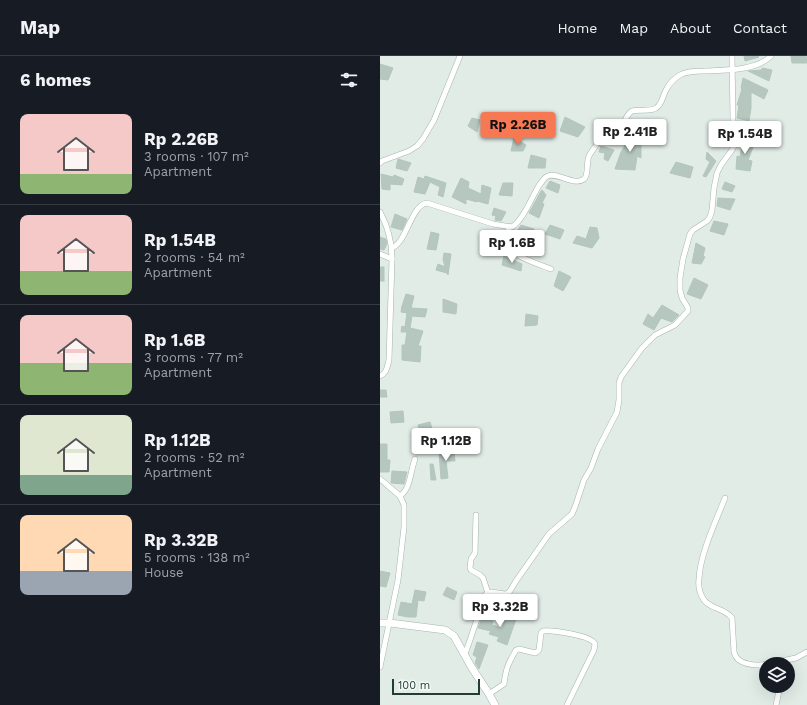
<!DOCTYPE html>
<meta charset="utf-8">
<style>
:root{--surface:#171b24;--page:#20242c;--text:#f1f3f6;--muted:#9ea1a6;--line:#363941;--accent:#f77954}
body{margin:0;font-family:"Work Sans",sans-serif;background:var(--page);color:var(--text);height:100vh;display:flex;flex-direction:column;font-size:15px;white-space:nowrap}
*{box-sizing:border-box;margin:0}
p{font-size:13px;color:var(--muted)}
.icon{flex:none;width:22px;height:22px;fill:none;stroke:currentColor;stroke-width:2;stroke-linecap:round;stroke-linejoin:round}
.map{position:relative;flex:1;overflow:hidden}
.side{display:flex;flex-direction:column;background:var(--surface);width:380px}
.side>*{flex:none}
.buttons{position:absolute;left:379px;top:601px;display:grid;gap:8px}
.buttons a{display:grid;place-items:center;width:36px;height:36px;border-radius:50%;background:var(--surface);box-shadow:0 4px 16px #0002;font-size:20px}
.scale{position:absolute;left:12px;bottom:10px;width:88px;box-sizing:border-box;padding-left:4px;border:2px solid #213d35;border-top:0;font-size:11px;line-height:14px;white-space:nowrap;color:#213d35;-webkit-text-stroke:3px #f2f8f5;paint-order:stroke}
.price{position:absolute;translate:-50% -34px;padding:0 9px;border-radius:4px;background:#fff;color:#222;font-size:13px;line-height:26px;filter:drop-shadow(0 1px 2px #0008)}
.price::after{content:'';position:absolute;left:50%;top:24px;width:12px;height:9px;margin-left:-6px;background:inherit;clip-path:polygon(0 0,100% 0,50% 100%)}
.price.on{background:var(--accent);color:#111}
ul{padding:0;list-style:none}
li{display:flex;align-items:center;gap:12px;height:100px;padding:0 20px}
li+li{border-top:1px solid var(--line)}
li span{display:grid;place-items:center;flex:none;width:112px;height:80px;border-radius:8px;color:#555}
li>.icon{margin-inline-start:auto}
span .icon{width:48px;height:48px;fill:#fffc;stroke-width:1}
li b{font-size:17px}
h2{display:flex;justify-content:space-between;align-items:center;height:48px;padding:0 20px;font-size:17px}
header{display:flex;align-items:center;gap:24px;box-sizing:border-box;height:56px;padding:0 20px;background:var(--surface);border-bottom:1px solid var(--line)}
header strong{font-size:19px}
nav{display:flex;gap:22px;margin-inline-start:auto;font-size:14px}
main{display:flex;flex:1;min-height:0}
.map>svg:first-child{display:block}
.building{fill:#b6c7c0;stroke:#b3c6be}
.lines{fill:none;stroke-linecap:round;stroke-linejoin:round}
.minor-casing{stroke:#a4b4ae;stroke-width:6}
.tertiary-casing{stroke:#a4b4ae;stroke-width:8}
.minor{stroke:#fff;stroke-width:5}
.tertiary{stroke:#fff;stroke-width:7}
</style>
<header>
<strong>Map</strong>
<nav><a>Home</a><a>Map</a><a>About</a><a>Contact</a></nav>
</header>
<main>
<section class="side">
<h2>6 homes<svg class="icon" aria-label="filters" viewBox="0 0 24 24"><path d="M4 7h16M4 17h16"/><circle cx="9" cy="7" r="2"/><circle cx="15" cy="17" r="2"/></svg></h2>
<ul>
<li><span style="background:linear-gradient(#f6c9c9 75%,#8fb573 0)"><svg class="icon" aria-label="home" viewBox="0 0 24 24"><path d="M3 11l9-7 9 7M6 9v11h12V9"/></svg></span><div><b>Rp 2.26B</b><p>3 rooms · 107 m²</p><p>Apartment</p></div></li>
<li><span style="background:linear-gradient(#f6c9c9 70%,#8fb573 0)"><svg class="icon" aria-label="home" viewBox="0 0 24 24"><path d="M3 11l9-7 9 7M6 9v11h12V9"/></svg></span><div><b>Rp 1.54B</b><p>2 rooms · 54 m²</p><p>Apartment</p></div></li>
<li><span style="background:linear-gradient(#f6c9c9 60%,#8fb573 0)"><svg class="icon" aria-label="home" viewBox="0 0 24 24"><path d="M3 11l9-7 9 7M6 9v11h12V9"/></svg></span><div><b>Rp 1.6B</b><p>3 rooms · 77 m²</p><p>Apartment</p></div></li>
<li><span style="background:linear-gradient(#dfe7d0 75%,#7fa58c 0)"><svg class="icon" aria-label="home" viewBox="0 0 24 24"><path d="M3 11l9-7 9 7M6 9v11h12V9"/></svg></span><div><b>Rp 1.12B</b><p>2 rooms · 52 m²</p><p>Apartment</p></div></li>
<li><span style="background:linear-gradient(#ffd9b3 70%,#9aa5b1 0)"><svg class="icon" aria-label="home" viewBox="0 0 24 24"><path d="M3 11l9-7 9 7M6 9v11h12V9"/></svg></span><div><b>Rp 3.32B</b><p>5 rooms · 138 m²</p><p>House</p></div></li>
</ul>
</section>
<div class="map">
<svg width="427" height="649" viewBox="0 0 427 649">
<rect width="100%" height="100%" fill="#e1ece7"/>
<!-- building -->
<g class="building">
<path d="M364 0H378L379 1 365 5Z"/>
<path d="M411 0H426L427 7H412Z"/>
<path d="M0 8 13 12 8 24 0 23Z"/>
<path d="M382 12 392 14 389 25 368 15 382 14Z"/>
<path d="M363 22 388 34 384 43 371 36V52L369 65 357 62 359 49H357L362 33 361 32Z"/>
<path d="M185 61 205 71 198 81 180 75Z"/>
<path d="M92 62 100 64 97 76 88 70Z"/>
<path d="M250 73 260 77 251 88 261 89V102L257 100 255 114 235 113 241 96 249 83 247 82Z"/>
<path d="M134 82 146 89 143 95H131Z"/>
<path d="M363 82 376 84 368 104 372 105 370 115 356 113 357 100 360 101Z"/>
<path d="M221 90 234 94 228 105 224 103 225 97 219 96Z"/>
<path d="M327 96 336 105 326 121 323 120 330 106 326 103Z"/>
<path d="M151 99 166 103 165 112H148Z"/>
<path d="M18 103 31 107 27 115 16 112Z"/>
<path d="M296 106 313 111 310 122 290 117Z"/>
<path d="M1 118 13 121 14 119 24 123 22 129 10 128V134L2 133Z"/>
<path d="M45 120 66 127 63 141 58 139 60 131 50 126 45 138 34 136 38 121 44 123Z"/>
<path d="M81 122 89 126 88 132 101 138 102 129 111 132 108 148 97 145V146L86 143V148L72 141Z"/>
<path d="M170 125 180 129 178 137 166 132Z"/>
<path d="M345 126 355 130 352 136 342 133Z"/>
<path d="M123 127H133L132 140 119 139Z"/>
<path d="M162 134 166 139 162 147 164 148 159 162 149 157 160 137Z"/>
<path d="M338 142 355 143 350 154 337 150Z"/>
<path d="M114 152 126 156 121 165 115 164 116 160 112 159Z"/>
<path d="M15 158 27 163 22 174 11 171Z"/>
<path d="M334 165 348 168 344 179 330 175Z"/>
<path d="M141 169 154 173 148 183 134 180Z"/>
<path d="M170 169 184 174 180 183 165 178Z"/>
<path d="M210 171 217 172 219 182 212 192 193 187 197 180 206 183Z"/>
<path d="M51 176 59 178 56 194 47 193Z"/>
<path d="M0 181 6 183 7 188 4 194 0 193Z"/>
<path d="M316 187 325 192 323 200 325 201 321 208 312 207Z"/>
<path d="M64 197 71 198 68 219 67 217 56 214 58 208 65 211 63 203Z"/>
<path d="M124 200 142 208 141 215 122 209Z"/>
<rect x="0" y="211" width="4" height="14"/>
<path d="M179 215 191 221 183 235 174 230Z"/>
<path d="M314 222 328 229 321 243 307 238Z"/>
<path d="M26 238 34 240 31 252 47 253 45 261 32 260 30 272 43 275 38 290H41L40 306 22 304V289H25L27 276H21L22 270 25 271 27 257 21 256 22 250Z"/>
<path d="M63 243 77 248 76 258 63 256Z"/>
<path d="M282 249 299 259 292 266 281 262 274 274 263 268 268 258 273 262Z"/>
<path d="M146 258 158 260 157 269 145 270Z"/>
<path d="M0 334H6L7 341H0Z"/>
<path d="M23 355 24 366 11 367 10 356Z"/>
<path d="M50 366 54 379 48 381 50 392 35 395 33 386 43 384 38 369Z"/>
<path d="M0 388H7V404H10L9 416H0Z"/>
<path d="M74 394 75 405H66L68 422 61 423 59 395Z"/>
<path d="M50 408H53L56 424H51Z"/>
<path d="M12 415 27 416 24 428 11 427Z"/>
<path d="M0 515 10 517 6 531 0 530Z"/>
<path d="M67 531 77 536 74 544 63 539Z"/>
<path d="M35 534 46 536 44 545 38 544 36 561H28L18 559 21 546 32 548Z"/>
<path d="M128 555 133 558 132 562 136 563 127 589 117 585 119 581 109 578 111 575 98 572 102 562 113 565 112 569 122 572Z"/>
<path d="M97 586 108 589 99 613 95 607 97 601 93 599Z"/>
</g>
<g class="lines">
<defs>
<g id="minor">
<path d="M0 107 2 105 29 95 37 90 43 83 54 64 80 0"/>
<path d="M0 156C8 171 12 186 12 203L9 304C7 311 7 317 0 320"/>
<path d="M129 171C128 177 126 184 129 191 132 200 161 209 171 213"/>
<path d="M12 192C27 186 31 149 47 147L113 168 132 171C144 163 152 140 160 128 162 126 164 122 166 121 176 114 193 131 204 123 209 119 206 106 209 100 211 96 215 91 218 87 220 85 224 81 227 79 231 77 237 76 240 72 245 67 246 58 252 55 259 53 271 56 276 52 282 49 283 39 286 34 289 28 295 22 300 19 307 15 317 15 324 15 345 14 376 15 391 0"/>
<path d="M0 198 12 203"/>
<path d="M0 423 20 440 24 449V471L18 524 0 611"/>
<path d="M20 440C31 432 30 416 35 403"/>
<path d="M345 442C336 465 320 498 319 523 318 530 320 538 324 544 330 553 345 552 352 562L354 596C355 599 356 602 359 604 366 609 378 610 386 608"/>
<path d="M96 459 95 497 91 503 90 512 91 514 100 519 103 522 108 537"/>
<path d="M85 598 90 584 105 539 108 537 111 536 125 538 128 537 130 535 136 525 169 478 192 458 195 451 204 424 211 412 218 393 237 356 239 344V327L241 321 262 292 275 279 295 269 308 255V252L302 242 300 234V222L303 203 308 185 310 178 313 174 327 165 330 161 332 154 334 132 337 117 341 109 352 94 355 88 356 82 353 64 352 0"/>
<path d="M386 608 416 602 427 596"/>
<path d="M381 609 384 617 386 619"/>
<path d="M109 638 124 628C126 612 128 608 136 594L139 593 155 597 157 596 159 594 161 577 163 575C171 574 211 579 215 588 215 589 214 593 214 594L187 649"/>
<path d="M396 649 400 630"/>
</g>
<path id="tertiary" d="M0 567H10L65 574 74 580 92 612 109 638 115 649"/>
</defs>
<!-- minor casing -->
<use href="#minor" class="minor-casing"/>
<!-- tertiary casing -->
<use href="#tertiary" class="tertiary-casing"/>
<!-- minor -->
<use href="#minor" class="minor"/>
<!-- tertiary -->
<use href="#tertiary" class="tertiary"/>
</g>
</svg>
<div class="buttons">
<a><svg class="icon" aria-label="layers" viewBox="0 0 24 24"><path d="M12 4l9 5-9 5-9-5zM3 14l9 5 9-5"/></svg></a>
</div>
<div class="scale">100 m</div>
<b class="price on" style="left:138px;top:90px">Rp 2.26B</b>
<b class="price" style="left:250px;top:97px">Rp 2.41B</b>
<b class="price" style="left:365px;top:99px">Rp 1.54B</b>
<b class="price" style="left:132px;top:208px">Rp 1.6B</b>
<b class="price" style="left:66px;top:406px">Rp 1.12B</b>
<b class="price" style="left:120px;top:572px">Rp 3.32B</b>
</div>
</main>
